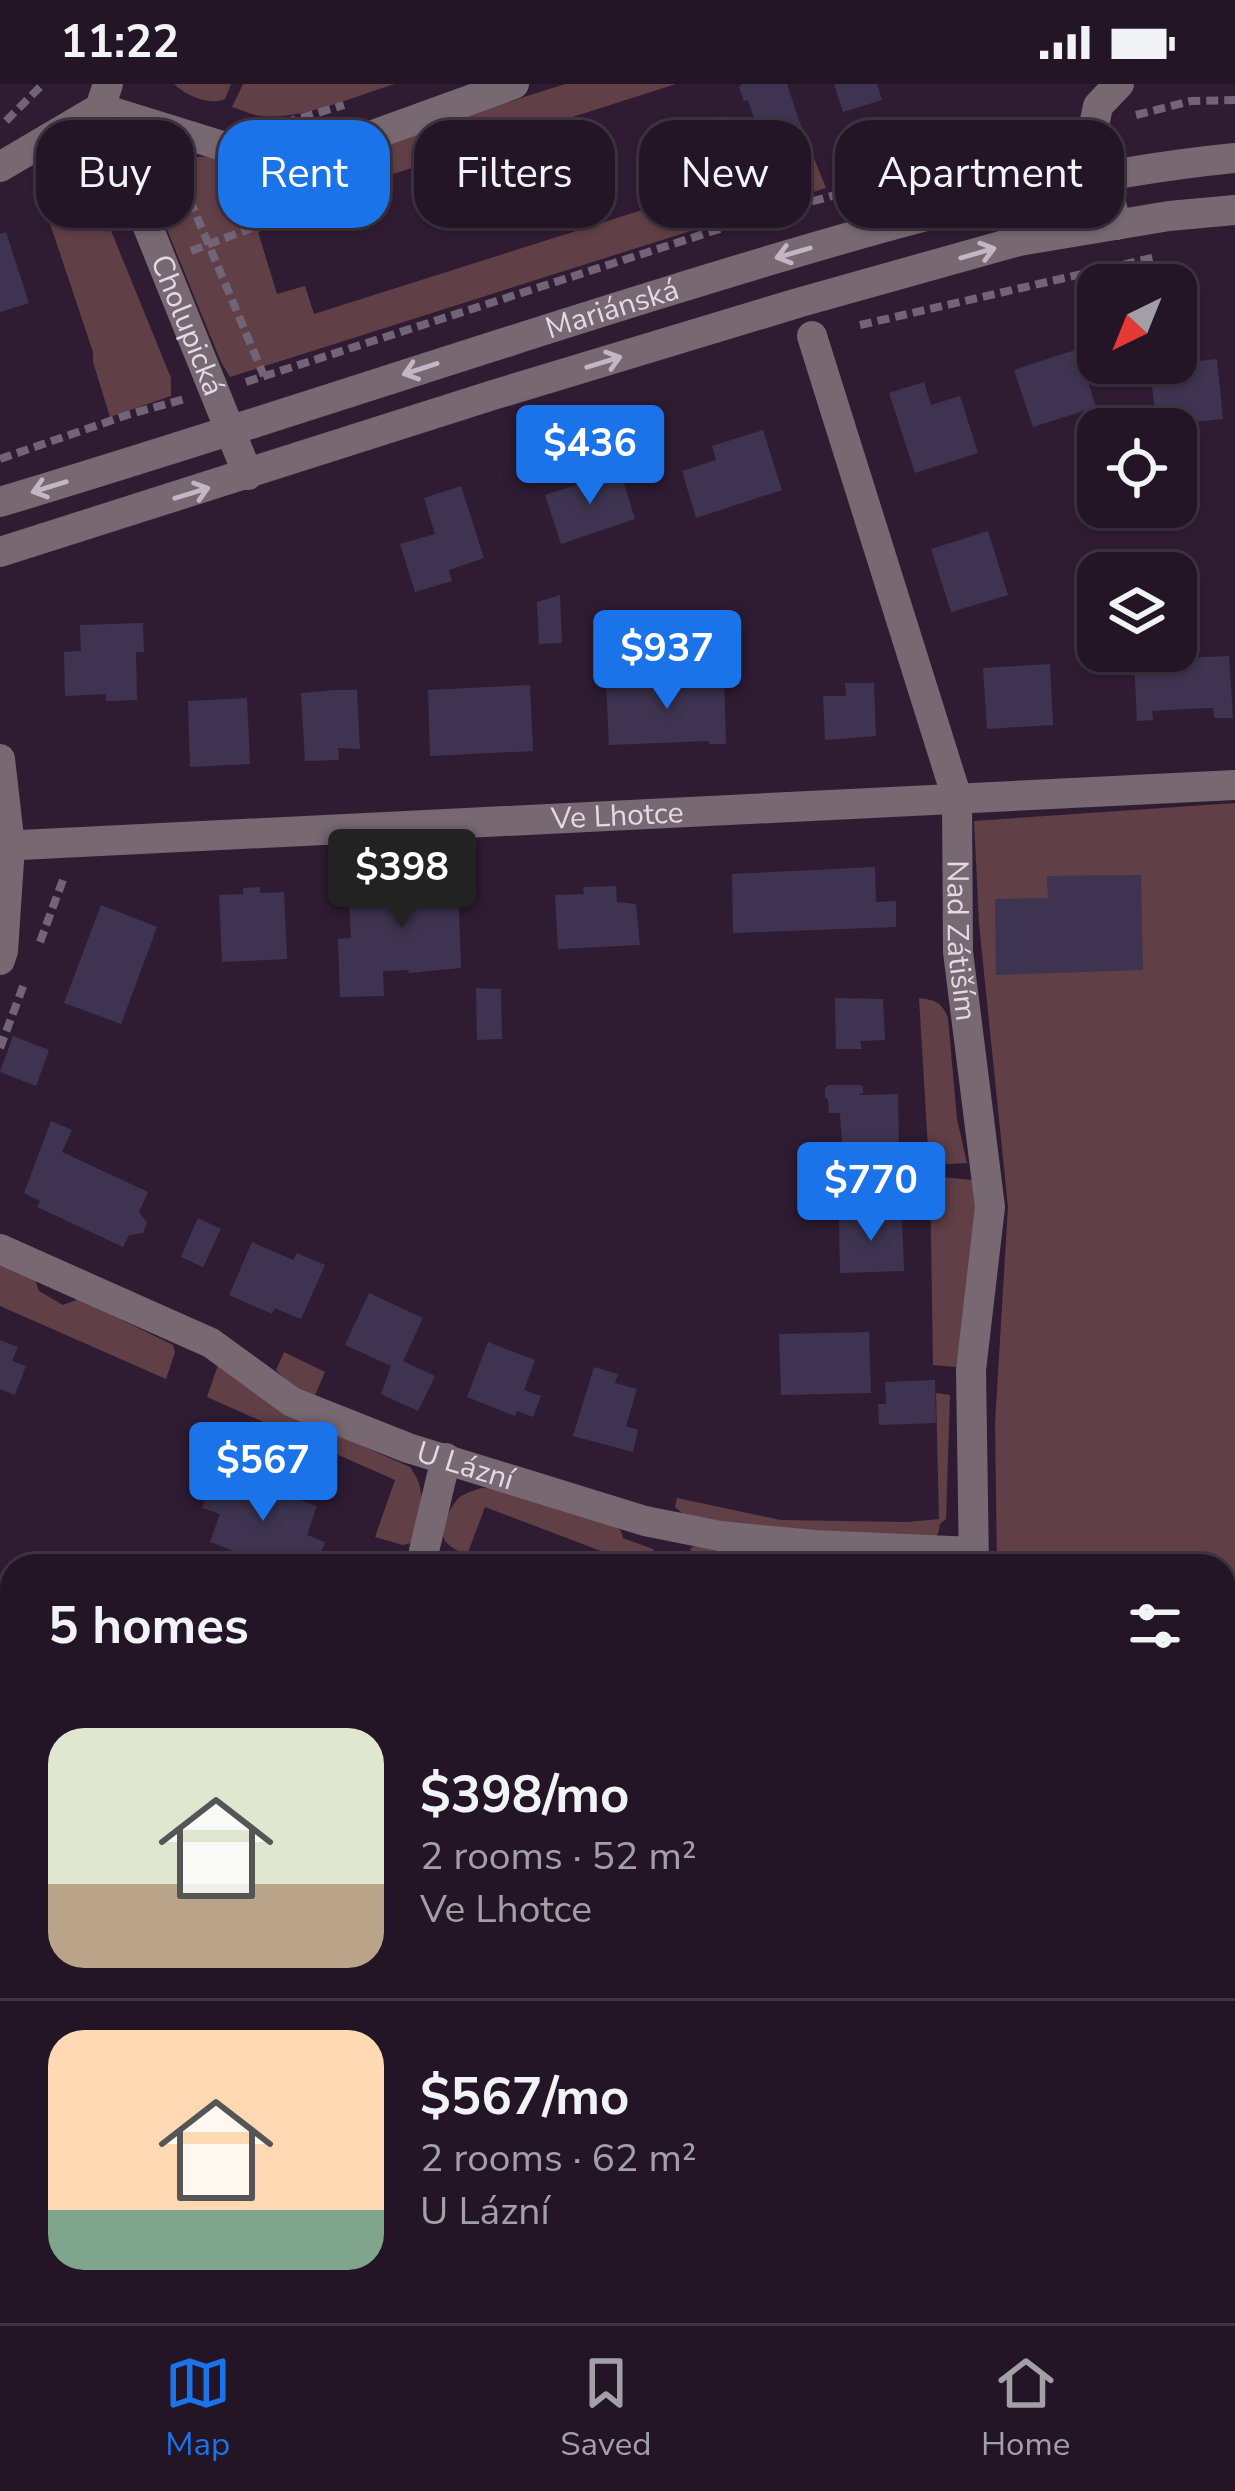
<!DOCTYPE html>
<meta charset="utf-8">
<style>
:root{--surface:#231526;--page:#2f2232;--text:#f1f3f6;--muted:#a39fa7;--line:#403443;--accent:#1a73e8}
body{margin:0;font-family:"Nunito Sans",sans-serif;background:var(--page);color:var(--text);height:100vh;display:flex;flex-direction:column;font-size:45px;white-space:nowrap}
*{box-sizing:border-box;margin:0}
p{font-size:39px;color:var(--muted)}
.icon{flex:none;width:66px;height:66px;fill:none;stroke:currentColor;stroke-width:2;stroke-linecap:round;stroke-linejoin:round}
.map{position:relative;flex:1;overflow:hidden}
.details{position:absolute;left:0px;top:1470px;width:1236px;height:771px;display:flex;flex-direction:column;background:var(--surface);border-radius:36px 36px 0 0;box-shadow:0 3px 9px #0004,0 0 0 3px var(--line)}
.details>*{flex:none}
.banner{position:absolute;left:36px;top:36px;width:1164px;height:108px;display:flex;gap:24px}
.needle{width:78px;rotate:223deg}
.controls{position:absolute;left:1077px;top:180px;display:grid;gap:24px}
.controls a{display:grid;place-items:center;width:120px;height:120px;border-radius:24px;background:var(--surface);box-shadow:0 3px 9px #0004,0 0 0 3px var(--line);font-size:60px}
.price{position:absolute;translate:-50% -102px;padding:0 27px;border-radius:12px;background:var(--accent);color:#fff;font-size:39px;line-height:78px;filter:drop-shadow(0 3px 6px #0008)}
.price::after{content:'';position:absolute;left:50%;top:72px;width:36px;height:27px;margin-left:-18px;background:inherit;clip-path:polygon(0 0,100% 0,50% 100%)}
.price.active{background:#222;color:#fff}
ul{padding:0;list-style:none}
li{display:flex;align-items:center;gap:36px;height:300px;padding:0 48px}
li+li{border-top:3px solid var(--line)}
li span{display:grid;place-items:center;flex:none;width:336px;height:240px;border-radius:36px;color:#555}
li>.icon{margin-inline-start:auto}
span .icon{width:144px;height:144px;fill:#fffc;stroke-width:1}
li b{font-size:51px}
h2{display:flex;justify-content:space-between;align-items:center;height:144px;padding:0 48px;font-size:51px}
.chip{padding:0 42px;border-radius:36px;background:var(--surface);box-shadow:0 3px 9px #0004,0 0 0 3px var(--line);font-size:42px;line-height:108px}
.chip.active{background:var(--accent);color:#fff}
.status{display:flex;justify-content:space-between;align-items:center;height:84px;padding:0 60px;background:var(--surface);direction:ltr}
.status svg{height:33px;fill:currentColor}
.tab-bar{display:flex;justify-content:space-around;align-items:center;height:168px;border-top:3px solid var(--line);background:var(--surface);font-size:33px;color:var(--muted)}
.tab-bar a{display:grid;justify-items:center;gap:6px}
.tab-bar .active{color:var(--accent)}
.map>svg:first-child{display:block}
.green{fill:#603f46}
.lines{fill:none;stroke-linecap:round;stroke-linejoin:round}
.stream{stroke:#747290;stroke-width:12}
.building{fill:#3e3451}
.path{stroke:#736377;stroke-width:8;stroke-dasharray:12 6;stroke-linecap:butt}
.minor{stroke:#776871;stroke-width:30}
.oneway{stroke:#c4b6c4}
.labels{text-anchor:middle;dominant-baseline:central;stroke-width:10;stroke-linejoin:round;paint-order:stroke}
.street-label{font-size:30px;fill:#e5d8e7;stroke:#2f1c33}
</style>
<div class="status"><b>11:22</b><svg viewBox="0 0 49 12"><path d="M0 12V9h3v3zM5 12V6h3v6zM10 12V3h3v9zM15 12V0h3v12zM26 1h20v11H26zM47 4h2v5h-2z"/></svg></div>
<div class="map">
<svg width="1235" height="2239" viewBox="0 0 1235 2239">
<rect width="100%" height="100%" fill="#2f1c33"/>
<!-- green -->
<g class="green">
<path d="M174 0H231L225 15C209 22 185 11 174 0Z"/>
<path d="M243 0H395C355 12 302 36 261 32 251 31 242 26 232 23Z"/>
<path d="M565 0H676L318 114C314 95 321 82 338 72Z"/>
<path d="M801 42 826 104 230 293 221 278 159 126C159 78 188 65 231 77 243 81 257 85 266 94 276 104 281 125 286 139L258 148 277 210 305 202 314 230 743 94 737 64Z"/>
<path d="M55 79 74 80 90 95 171 294V312L110 333 93 278V268L33 89Z"/>
<path d="M1235 719V2239H944L945 2229H1224V1482H997L995 1339 1008 1123 979 840 974 737Z"/>
<path d="M919 914C935 916 942 918 948 934L957 1035 967 1079 929 1081Z"/>
<path d="M930 1092 973 1096 978 1111 970 1209 956 1283 933 1281Z"/>
<path d="M0 1181 35 1196 39 1207 63 1221 79 1215 173 1261 175 1268 166 1295 0 1222Z"/>
<path d="M284 1268 325 1288 313 1316 294 1304 276 1286Z"/>
<path d="M218 1281 287 1329 410 1383C430 1410 419 1429 411 1459L403 1461 375 1453 395 1396 207 1313Z"/>
<path d="M936 1309 950 1311 946 1435 940 1440 938 1450 932 1455 767 1446 687 1433 675 1423 677 1414 781 1436 907 1438 939 1435Z"/>
<path d="M482 1404 505 1405 613 1439 621 1447 623 1454 653 1465 655 1470 651 1482 630 1478 485 1423 467 1471C441 1460 436 1451 450 1426 454 1420 457 1414 463 1411 468 1408 475 1406 482 1404Z"/>
<path d="M699 1460 731 1466 735 1473 736 1482H688L691 1464Z"/>
<path d="M0 2076H12V2229H185L203 2239H0Z"/>
</g>
<g class="lines">
<!-- stream -->
<path class="stream" d="M0 2237 2 2239"/>
</g>
<!-- building -->
<g class="building">
<path d="M742 0H787L801 42 761 55 748 16 744 17 739 3Z"/>
<path d="M834 0H877L882 16 843 28Z"/>
<path d="M6 148 29 219 0 228V150Z"/>
<path d="M1078 265 1096 323 1033 343 1014 286Z"/>
<path d="M1217 275 1223 335 1157 342 1149 279 1169 280Z"/>
<path d="M924 298 931 321 960 312 978 369 915 389 889 309Z"/>
<path d="M763 346 782 406 696 434 682 387 716 376 712 362Z"/>
<path d="M620 387 635 435 561 460 545 411 581 399 579 392 587 390 590 397Z"/>
<path d="M461 402 484 474 449 486 452 497 415 508 400 460 435 450 424 414Z"/>
<path d="M988 447 1008 511 951 528 931 465Z"/>
<path d="M560 511 562 559 539 560 537 518Z"/>
<path d="M143 539 144 568H136L137 616 106 617V610L65 612 64 568 81 567 80 541Z"/>
<path d="M1229 572 1233 634H1214L1213 624 1184 625 1152 627 1153 636 1137 637 1134 576Z"/>
<path d="M1050 580 1053 641 987 645 983 584Z"/>
<path d="M724 595 726 660H709L708 657 609 661 606 600Z"/>
<path d="M845 599H874L876 652 825 656 823 612H846Z"/>
<path d="M530 601 533 667 430 672 428 606Z"/>
<path d="M334 606H357L360 665 338 664 339 676 305 677 301 609Z"/>
<path d="M247 614 250 680 190 683 188 617Z"/>
<path d="M438 773 440 798 458 797 461 884 408 889 409 886 383 887 384 912 340 913 338 855 351 854 349 816 377 814V805L404 803V774Z"/>
<path d="M875 783 876 818 896 817V843L733 849 732 790Z"/>
<path d="M1141 791 1143 886 996 891 995 815 1048 814 1047 792Z"/>
<path d="M616 802 617 818 636 820 640 861 558 865 555 811 584 810 583 803Z"/>
<path d="M260 803V809L284 808 287 875 222 878 219 811 243 810V804Z"/>
<path d="M101 821 157 843 121 940 64 919Z"/>
<path d="M476 904 501 905 502 955 477 956Z"/>
<path d="M835 914 883 915 885 956 860 957 862 965H836Z"/>
<path d="M13 952 49 966 36 1002 0 988Z"/>
<path d="M829 1001H860L863 1002V1009L859 1011 898 1010 899 1070 864 1071 865 1095H817V1060L842 1059 840 1029H829L828 1015 825 1014V1004Z"/>
<path d="M51 1037 72 1046 62 1068 148 1108 139 1128 147 1139 143 1149 129 1151 123 1163 37 1123 40 1117 24 1109Z"/>
<path d="M902 1131 904 1187 840 1189 839 1133Z"/>
<path d="M198 1134 221 1145 203 1183 181 1173Z"/>
<path d="M252 1158 293 1176 297 1169 325 1181 301 1235 275 1224 272 1230 229 1211Z"/>
<path d="M369 1209 423 1234 403 1277 435 1292 418 1327 381 1310 391 1282 345 1261Z"/>
<path d="M869 1248 871 1309 781 1311 779 1250Z"/>
<path d="M0 1256 18 1263 12 1277 26 1282 15 1311 0 1305Z"/>
<path d="M488 1258 535 1276 524 1306 541 1312 533 1333 517 1327 515 1332 467 1313Z"/>
<path d="M594 1283 618 1290 615 1299 637 1305 626 1342 638 1346 633 1368 573 1352Z"/>
<path d="M935 1296 936 1339 879 1341 878 1320H886L885 1298Z"/>
<path d="M234 1392 317 1422 307 1451 325 1458 319 1474 301 1467 295 1482H275L210 1458 220 1430 202 1424 208 1407 227 1413Z"/>
<path d="M12 1873V1903L0 1893V1888Z"/>
<path d="M338 2229H383L392 2239H326Z"/>
</g>
<g class="lines">
<!-- path -->
<g class="path">
<path d="M1136 31 1191 17 1235 16"/>
<path d="M718 36 745 52 772 128"/>
<path d="M6 37 43 0"/>
<path d="M266 37 287 38 344 21"/>
<path d="M176 83 264 292"/>
<path d="M191 167 280 133"/>
<path d="M860 241 1156 173"/>
<path d="M246 298 772 128 1064 50"/>
<path d="M0 375 130 330 185 315"/>
<path d="M40 858 64 793"/>
<path d="M0 964 24 900"/>
<path d="M0 2065H12"/>
</g>
<!-- minor -->
<g class="minor">
<path d="M100 24 287 82 514 0"/>
<path id="s1" d="M100 24 248 391"/>
<path d="M0 83 100 24 108 0"/>
<path d="M1116 141 1094 42 1098 22 1119 0"/>
<path id="s2" d="M812 252 957 714 958 868 990 1123 971 1286 974 1482"/>
<path id="s3" d="M0 418C224 351 445 276 669 207 853 150 1042 93 1235 74"/>
<path d="M0 468 493 311 801 218 1019 157 1169 132 1235 126"/>
<path d="M0 675 10 762 3 867 0 876"/>
<path id="s4" d="M0 762 1235 701"/>
<path id="s5" d="M0 1165 211 1259 292 1318 408 1364 645 1437 720 1452 814 1461 973 1468"/>
<path d="M423 1482 424 1467 446 1374"/>
<path d="M0 1993 12 2011"/>
<path d="M206 2229 221 2239"/>
<path d="M928 2239 929 2229"/>
</g>
</g>
<!-- one-way arrows -->
<defs><path id="oneway-shaft" d="M-6 0H5M1.5-3L5.5 0L1.5 3" fill="none" stroke-width="1.6" stroke-linecap="round" stroke-linejoin="round" transform="scale(3)"/></defs>
<g class="oneway">
<use href="#oneway-shaft" transform="translate(793 169) rotate(164)"/>
<use href="#oneway-shaft" transform="translate(978 169) rotate(-16)"/>
<use href="#oneway-shaft" transform="translate(604 278) rotate(-17)"/>
<use href="#oneway-shaft" transform="translate(420 285) rotate(162)"/>
<use href="#oneway-shaft" transform="translate(49 403) rotate(163)"/>
<use href="#oneway-shaft" transform="translate(192 409) rotate(-17)"/>
</g>
<g class="labels">
<!-- street labels -->
<g class="street-label">
<text stroke="none"><textPath href="#s3" startOffset="642">Mariánská</textPath></text>
<text stroke="none"><textPath href="#s1" startOffset="234">Cholupická</textPath></text>
<text stroke="none"><textPath href="#s4" startOffset="618">Ve Lhotce</textPath></text>
<text stroke="none"><textPath href="#s2" startOffset="627">Nad Zátiším</textPath></text>
<text stroke="none"><textPath href="#s5" startOffset="516">U Lázní</textPath></text>
</g>
</g>
</svg>
<div class="controls">
<a><svg class="needle" viewBox="-14 -14 28 28"><path d="M0-13l5 13h-10z" fill="#e53935"/><path d="M0 13l5-13h-10z" fill="#a39fa7"/></svg></a>
<a><svg class="icon" aria-label="locate" viewBox="0 0 24 24"><circle cx="12" cy="12" r="6"/><path d="M12 2v4M12 18v4M2 12h4M18 12h4"/></svg></a>
<a><svg class="icon" aria-label="layers" viewBox="0 0 24 24"><path d="M12 4l9 5-9 5-9-5zM3 14l9 5 9-5"/></svg></a>
</div>
<b class="price" style="left:590px;top:423px">$436</b>
<b class="price" style="left:667px;top:628px">$937</b>
<b class="price active" style="left:402px;top:847px">$398</b>
<b class="price" style="left:871px;top:1160px">$770</b>
<b class="price" style="left:263px;top:1440px">$567</b>
<div class="banner">
<a class="chip">Buy</a>
<a class="chip active">Rent</a>
<a class="chip">Filters</a>
<a class="chip">New</a>
<a class="chip">Apartment</a>
</div>
<section class="details">
<h2>5 homes<svg class="icon" aria-label="filters" viewBox="0 0 24 24"><path d="M4 7h16M4 17h16"/><circle cx="9" cy="7" r="2"/><circle cx="15" cy="17" r="2"/></svg></h2>
<ul>
<li><span style="background:linear-gradient(#dfe7d0 65%,#b9a48a 0)"><svg class="icon" aria-label="home" viewBox="0 0 24 24"><path d="M3 11l9-7 9 7M6 9v11h12V9"/></svg></span><div><b>$398/mo</b><p>2 rooms · 52 m²</p><p>Ve Lhotce</p></div></li>
<li><span style="background:linear-gradient(#ffd9b3 75%,#7fa58c 0)"><svg class="icon" aria-label="home" viewBox="0 0 24 24"><path d="M3 11l9-7 9 7M6 9v11h12V9"/></svg></span><div><b>$567/mo</b><p>2 rooms · 62 m²</p><p>U Lázní</p></div></li>
</ul>
</section>
</div>
<nav class="tab-bar">
<a class="active"><svg class="icon" aria-label="map" viewBox="0 0 24 24"><path d="M3 6l6-2 6 2 6-2v14l-6 2-6-2-6 2zM9 4v14M15 6v14"/></svg>Map</a>
<a><svg class="icon" aria-label="saved" viewBox="0 0 24 24"><path d="M7 4h10v16l-5-4-5 4z"/></svg>Saved</a>
<a><svg class="icon" aria-label="home" viewBox="0 0 24 24"><path d="M3 11l9-7 9 7M6 9v11h12V9"/></svg>Home</a>
</nav>
